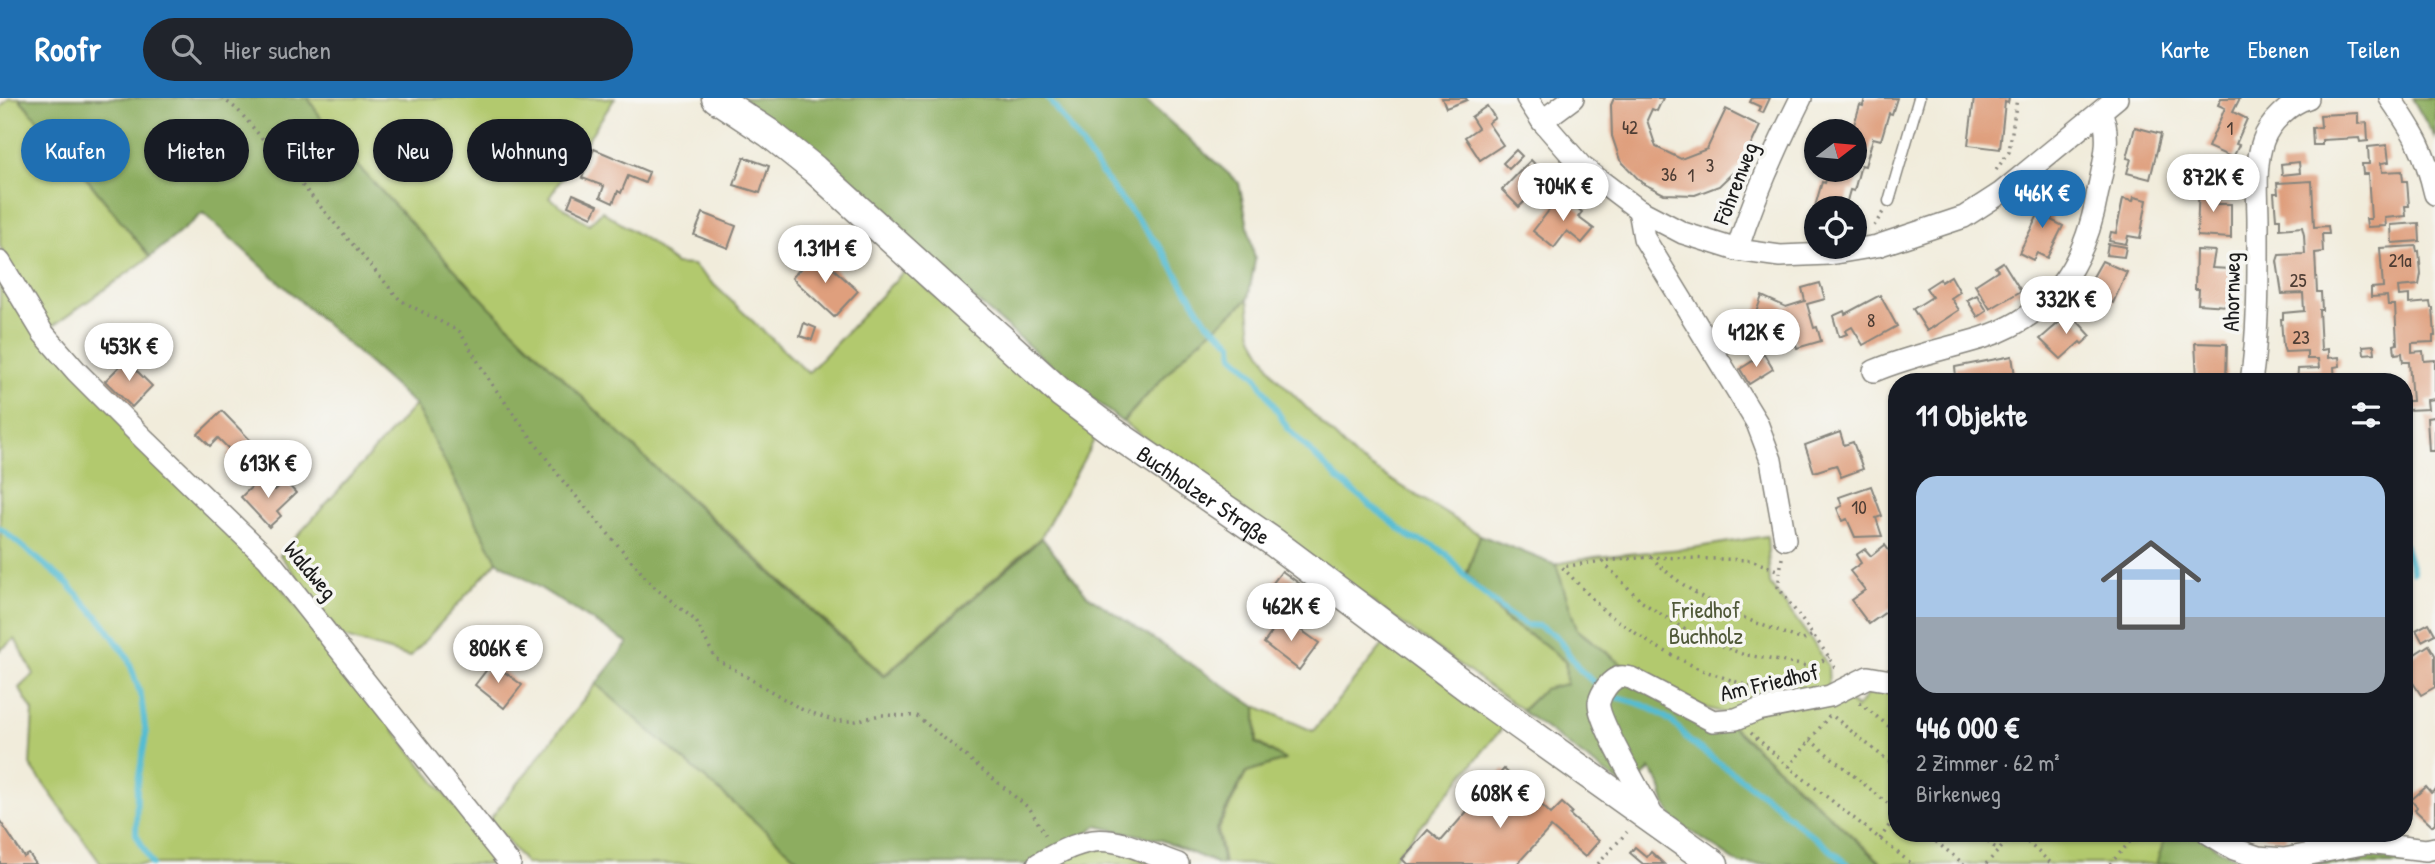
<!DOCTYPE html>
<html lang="de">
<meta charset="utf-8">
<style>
:root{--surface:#171b24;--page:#20242c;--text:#f1f3f6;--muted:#9ea1a6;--accent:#1f6fb2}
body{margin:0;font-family:"Patrick Hand",sans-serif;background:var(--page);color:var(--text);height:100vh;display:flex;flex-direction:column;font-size:26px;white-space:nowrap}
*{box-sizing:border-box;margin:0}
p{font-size:23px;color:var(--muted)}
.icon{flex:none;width:38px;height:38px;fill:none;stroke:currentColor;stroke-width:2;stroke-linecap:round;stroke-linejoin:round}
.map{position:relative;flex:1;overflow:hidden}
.drawer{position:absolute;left:1888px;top:275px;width:525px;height:469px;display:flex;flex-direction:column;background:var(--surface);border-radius:28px;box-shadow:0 2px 5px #0004}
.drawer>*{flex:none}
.banner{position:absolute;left:21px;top:21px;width:665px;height:63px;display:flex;gap:14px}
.needle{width:46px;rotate:74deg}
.tools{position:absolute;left:1804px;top:21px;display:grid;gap:14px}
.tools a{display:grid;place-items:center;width:63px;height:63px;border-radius:50%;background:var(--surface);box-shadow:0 2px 5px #0004;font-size:35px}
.price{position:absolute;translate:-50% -60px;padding:0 16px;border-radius:24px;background:#fff;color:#222;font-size:23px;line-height:46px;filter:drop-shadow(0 2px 4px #0008)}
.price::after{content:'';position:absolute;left:50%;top:42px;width:21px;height:16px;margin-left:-10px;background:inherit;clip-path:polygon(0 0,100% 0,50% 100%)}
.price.current{background:var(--accent);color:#fff}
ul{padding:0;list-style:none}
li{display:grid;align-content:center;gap:14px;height:371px;padding:0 28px}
li span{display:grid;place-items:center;height:217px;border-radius:21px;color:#555}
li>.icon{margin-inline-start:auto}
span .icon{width:126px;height:126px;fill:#fffc;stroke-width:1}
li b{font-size:30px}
h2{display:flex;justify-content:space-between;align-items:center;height:84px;padding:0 28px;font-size:30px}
.tag{padding:0 24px;border-radius:32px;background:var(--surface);box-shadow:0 2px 5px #0004;font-size:24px;line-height:63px}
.tag.current{background:var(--accent);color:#fff}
header{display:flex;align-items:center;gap:42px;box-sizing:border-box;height:98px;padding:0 35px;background:var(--accent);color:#fff}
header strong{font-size:33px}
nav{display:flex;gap:38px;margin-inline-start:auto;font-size:24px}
.search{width:490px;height:63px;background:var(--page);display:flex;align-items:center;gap:18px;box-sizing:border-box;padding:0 24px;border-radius:38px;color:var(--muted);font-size:26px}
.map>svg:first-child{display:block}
.green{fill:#b2c96e;stroke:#677245;stroke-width:2}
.forest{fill:#8dad61;stroke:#54643e;stroke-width:2}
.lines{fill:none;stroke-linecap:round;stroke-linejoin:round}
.stream{stroke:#55bcd2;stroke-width:6}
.building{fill:#df9f7d}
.service-casing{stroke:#86847c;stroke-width:13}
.minor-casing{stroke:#86847c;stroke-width:24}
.tertiary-casing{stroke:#86847c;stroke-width:31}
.path{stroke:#86847c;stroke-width:3.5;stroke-dasharray:2 5;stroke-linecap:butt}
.service{stroke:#fff;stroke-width:10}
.minor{stroke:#fff;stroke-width:21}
.tertiary{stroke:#fff;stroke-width:28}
.labels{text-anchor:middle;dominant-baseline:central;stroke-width:7;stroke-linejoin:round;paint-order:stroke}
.number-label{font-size:19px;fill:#4d3d34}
.street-label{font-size:23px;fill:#1c1c1c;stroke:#f6f6f2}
.park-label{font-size:23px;fill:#505939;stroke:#f6f6f2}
</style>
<header>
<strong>Roofr</strong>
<div class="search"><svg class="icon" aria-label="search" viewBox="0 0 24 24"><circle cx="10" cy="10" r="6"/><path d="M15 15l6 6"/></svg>Hier suchen</div>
<nav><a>Karte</a><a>Ebenen</a><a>Teilen</a></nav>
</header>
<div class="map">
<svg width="2435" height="766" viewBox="0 0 2435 766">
<rect width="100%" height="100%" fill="#f6f6f2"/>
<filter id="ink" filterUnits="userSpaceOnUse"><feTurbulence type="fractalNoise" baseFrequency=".0143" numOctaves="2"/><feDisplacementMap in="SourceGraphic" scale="14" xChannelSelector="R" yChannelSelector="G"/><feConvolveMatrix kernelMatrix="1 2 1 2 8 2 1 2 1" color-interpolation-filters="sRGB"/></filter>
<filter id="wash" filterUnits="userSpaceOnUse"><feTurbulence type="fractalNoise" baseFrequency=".00686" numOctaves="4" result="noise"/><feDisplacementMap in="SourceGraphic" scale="28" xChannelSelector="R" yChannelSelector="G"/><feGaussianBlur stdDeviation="1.57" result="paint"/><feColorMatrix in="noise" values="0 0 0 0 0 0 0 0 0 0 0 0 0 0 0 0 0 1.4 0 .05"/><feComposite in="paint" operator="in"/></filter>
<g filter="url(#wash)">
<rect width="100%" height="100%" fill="#f1ecdb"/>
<!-- green -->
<g class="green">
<path d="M9 0H19L62 50 150 159 50 230 9 167 0 148V10Z"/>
<path d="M308 0H615L549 100 589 126 602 113 651 145 675 166 693 167 808 275 905 172 1098 335 1041 439 884 577 726 432 650 365 490 209 337 46Z"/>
<path d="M0 176 277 484 500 766H101L30 667 33 613 19 590 34 576 15 541 0 552Z"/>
<path d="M1248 201 1252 237 1275 278 1355 359 1480 437 1466 476 1507 524 1544 546 1565 564 1566 586 1544 591 1522 612 1123 324 1187 254Z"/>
<path d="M415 307 497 463 410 559 342 539 280 457Z"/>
<path d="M1767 438 1770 486 1815 547 1828 568 1829 593 1844 599 1857 610 1871 591 1897 587V735H2167L2157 766H1883L1729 625 1724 615 1700 608 1644 575 1622 566 1577 531 1556 466 1594 459 1692 450Z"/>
<path d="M1387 542 1505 627 1393 761 1399 766H1224L1218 731 1247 674 1285 662 1257 644 1256 608 1313 633Z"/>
<path d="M596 586 804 766H526L490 721Z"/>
<path d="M1111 749 1154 766H1051L1082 754Z"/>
</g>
<!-- forest -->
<g class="forest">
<path d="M19 0H308L337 46 490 209 650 365 884 579 1042 440 1087 497 1256 609V645L1285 662 1246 674 1216 731 1223 766H1218L1161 742 1097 728 1056 755 1035 766H804L596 586 628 545 497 463 415 307 203 115 150 159 62 50Z"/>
<path d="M741 0H1143L1239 85 1255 162 1248 201 1186 255 1122 324 1067 281Z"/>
<path d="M2412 0H2435V40Z"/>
<path d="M1480 437 1556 467 1577 532 1622 567 1634 585 1729 626 1882 766H1740L1674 722 1665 705 1659 684 1650 671 1630 693 1522 613 1544 591 1566 586V564L1544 546 1507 523 1467 476Z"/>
<path d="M2167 735H2195L2220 752 2251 766H2156Z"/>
<path d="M2365 754 2435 758V766H2313Z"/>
</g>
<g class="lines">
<!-- stream -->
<g class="stream">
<path d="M1048 0 1113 91 1162 152 1206 223 1232 245 1233 257 1256 278 1288 331 1338 381 1411 440 1433 447 1447 457 1473 487 1509 517 1526 527 1539 528 1556 538 1580 572 1595 585"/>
<path d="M0 430 67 485 104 526 128 560 141 598 146 637 137 689 136 736 152 766"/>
<path d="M2404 446 2413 474"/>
<path d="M1611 598C1643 604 1670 616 1689 643L1780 709 1783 714 1848 766"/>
</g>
</g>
<g id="blocks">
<!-- building -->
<g class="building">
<path d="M1442 0H1466L1467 2 1446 10Z"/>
<path d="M1614 0H1663L1657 13 1652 11 1647 22 1656 49 1681 61 1707 51 1726 11 1760 28 1742 66 1719 88 1695 97 1664 96 1642 85 1620 62 1612 38 1611 7Z"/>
<path d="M1752 0H1770L1763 15 1759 13 1761 9 1750 4Z"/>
<path d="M1865 0H1897L1892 16 1889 15 1881 42 1873 40 1865 68 1861 67 1854 93 1850 92 1845 110 1814 112 1822 84 1825 85 1829 72H1855V33H1852L1860 7 1863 8Z"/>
<path d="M1974 0H2009L2008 5 2005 4 2000 51 1968 47Z"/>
<path d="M2221 0H2240L2233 14 2247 21 2236 46 2239 47 2233 60 2208 49 2225 10 2218 7Z"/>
<path d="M1487 8 1495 20 1488 25 1503 47 1480 62 1465 39 1478 30 1471 19Z"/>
<path d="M2358 15V26L2367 25 2368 43 2360 44 2359 40 2322 42V47H2313L2312 30 2321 29 2320 17Z"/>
<path d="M2135 29 2161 36 2150 81 2127 75 2131 61 2127 60Z"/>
<path d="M2387 47 2389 64 2381 65 2382 74 2402 73 2403 83H2407L2409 108H2405L2406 118 2385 120 2386 128 2367 129 2366 121H2371L2368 76H2363L2362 66H2369L2368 49Z"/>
<path d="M594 51 649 74 645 85 628 78 621 95 618 93 613 105 600 99 604 88 582 80Z"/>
<path d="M1516 52 1522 58 1509 71 1503 65Z"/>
<path d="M744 59 769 68 760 95 734 87Z"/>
<path d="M1531 62 1548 80 1519 109 1502 92Z"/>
<path d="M2299 64 2300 75 2282 77 2281 66Z"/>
<path d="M2312 83 2314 129 2328 128 2329 136H2322L2323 154 2315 155 2317 194H2321L2322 212H2319L2321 252 2328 251V260L2339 259 2340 268 2334 269 2335 284H2297L2298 271 2319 270 2318 261H2307V253L2285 254 2283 248 2281 221H2283V215L2304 213 2303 195 2282 196 2277 163 2279 157 2305 156 2304 137 2302 129 2280 131V121H2276L2274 95H2278L2277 85Z"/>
<path d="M2199 85 2218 86 2217 97 2214 96 2213 106H2231V140L2197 138Z"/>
<path d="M573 96 598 107 592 119 568 108Z"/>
<path d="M2041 96 2060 105 2051 122 2063 128 2047 160 2037 155 2033 162 2019 155 2038 117 2032 114Z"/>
<path d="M1561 97 1582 114 1578 119 1594 131 1582 145 1567 133 1554 150 1533 133Z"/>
<path d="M2134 99 2147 102 2140 140 2128 138 2126 146 2109 143 2111 134 2116 135 2123 101 2133 103Z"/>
<path d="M703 115 736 128 728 150 694 137Z"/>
<path d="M2419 125 2420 143 2392 145 2391 127Z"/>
<path d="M2108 146 2126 149 2124 159 2106 157Z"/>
<path d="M2416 148 2417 154 2419 153 2421 176 2419 187 2398 189 2399 198 2409 197V206L2430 204 2431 210H2433L2435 238H2433V244L2412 245V254L2423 253 2424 263 2435 262V301L2427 302 2428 311 2407 312 2406 303H2412L2409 264H2403L2402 255 2395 256 2394 247 2397 246 2395 207H2388L2387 198 2371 199V190L2383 189 2380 150Z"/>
<path d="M2196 152 2215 153 2212 170 2230 171 2228 208 2198 206 2199 191H2195Z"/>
<path d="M815 154 858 193 834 219 792 180Z"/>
<path d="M2102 163 2127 174 2113 205 2085 193Z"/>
<path d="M2003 164 2021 193 1990 211 1975 187 1998 172 1995 169Z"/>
<path d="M1951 178 1960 194 1951 200 1959 212 1927 233 1913 211 1932 199 1926 190 1940 181 1941 184Z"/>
<path d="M1820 185 1825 201 1807 206 1814 230 1817 229 1821 243 1797 250 1789 223 1775 220 1768 236 1751 228 1762 198 1786 209 1805 203 1802 190Z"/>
<path d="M1880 197 1897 228 1863 247 1852 229 1845 233 1847 236 1839 239 1833 218 1844 213 1845 216Z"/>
<path d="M1977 197 1987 213 1978 219 1967 202Z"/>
<path d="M2070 215 2091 238 2082 246 2080 244 2061 261 2040 241Z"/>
<path d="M804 225 816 230 812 242 800 238Z"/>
<path d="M2195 245 2227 246 2226 280H2197Z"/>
<path d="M2374 247 2375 255 2364 256 2363 248Z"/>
<path d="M1764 256 1773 271 1749 286 1740 271Z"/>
<path d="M2012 258 2016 284H1952L1951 279 1956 278 1955 269Z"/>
<path d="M126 262 152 288 132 309 105 283Z"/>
<path d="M222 313 256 348 236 367 227 357 231 353 218 340 210 348 198 336Z"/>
<path d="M2435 319V353H2429L2427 320Z"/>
<path d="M1840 334 1844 347 1853 344 1863 371 1841 379 1836 367 1814 374 1805 347Z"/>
<path d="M263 378 275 392 285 383 296 395 277 413 281 418 269 429 241 399Z"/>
<path d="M1871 388 1882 418 1876 420 1882 438 1855 439 1847 421 1842 423 1837 410 1842 408 1839 399Z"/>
<path d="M1885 447 1892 457 1897 453V472L1895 474 1897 476V494L1891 499 1897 506 1869 526 1851 502 1865 492 1850 473 1861 465 1856 457 1865 451 1871 458Z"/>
<path d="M1282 473 1300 486 1291 498 1273 485Z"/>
<path d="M1283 519 1319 545 1299 572 1264 545Z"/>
<path d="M2429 525 2435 536 2422 543 2416 532Z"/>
<path d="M2429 547 2435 557V589L2421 597 2404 571V563Z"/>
<path d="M492 565 522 587 504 610 475 587Z"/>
<path d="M1504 671 1551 716 1562 705 1572 714 1570 717 1599 743 1585 759 1551 729 1517 766H1407L1402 761 1428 732 1441 743Z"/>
<path d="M2426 689 2431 695 2435 692V725L2432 728 2415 712 2417 709 2411 702Z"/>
<path d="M0 723 24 759 29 756 36 766H0Z"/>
<path d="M2254 735H2287L2285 743Z"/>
<path d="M1635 749 1647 759 1651 754 1664 766H1643L1630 755Z"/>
</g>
</g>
</g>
<g filter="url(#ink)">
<use href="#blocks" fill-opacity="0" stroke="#86847c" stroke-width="2"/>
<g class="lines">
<defs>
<path id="service" d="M1889 103 1919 0"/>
<g id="minor">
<path d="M1527 0 1542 23 1581 68 1639 112 1683 135 1737 152 1780 158 1829 156 1877 148 1964 119 2001 95 2117 0"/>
<path d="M2390 0C2415 36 2425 53 2435 96"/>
<path d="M1542 23 1573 0"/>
<path d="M1639 112 1644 140 1757 325 1771 362 1785 441"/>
<path d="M1737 152C1754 99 1776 50 1801 0"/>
<path d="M0 164 43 235 77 274 144 341 268 461 510 766"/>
<path d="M1874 273C1909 258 1946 251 1982 240 2052 218 2085 166 2097 98 2102 71 2113 40 2101 14"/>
<path d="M2251 284C2259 231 2258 177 2258 123 2258 98 2254 68 2263 43 2269 25 2290 5 2308 0"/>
<path d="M1656 724C1646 703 1596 621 1599 604 1601 595 1610 581 1620 579 1623 578 1627 579 1631 580L1713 623 1736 621 1758 612 1830 598 1868 579 1897 584"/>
<path d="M2208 735 2234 751 2258 759 2284 761 2368 745 2426 752 2435 750"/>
<path d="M1038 766C1103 727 1114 743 1178 766"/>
</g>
<g id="tertiary">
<path id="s1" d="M716 0 769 35 814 71 1061 295 1112 333 1272 443 1487 604 1714 766"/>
</g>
</defs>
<!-- service casing -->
<use href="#service" class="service-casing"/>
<!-- minor casing -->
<use href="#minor" class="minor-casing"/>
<!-- tertiary casing -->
<use href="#tertiary" class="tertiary-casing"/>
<!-- path -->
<g class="path">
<path d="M222 0 238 12 400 202 460 234 491 285 563 383 652 487 696 523 715 560 801 611 835 623H856L880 617 917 618 1030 711 1046 738"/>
<path d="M1996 72 2009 54 2017 0"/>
<path d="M1874 128 1883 114"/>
<path d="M1651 459C1697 505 1744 521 1803 542L1813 537"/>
<path d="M1782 460 1778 489 1829 559 1837 574"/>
<path d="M1603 464 1642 504 1692 536 1742 556 1812 569 1829 559"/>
<path d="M1757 591 1699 571 1653 547 1605 514 1562 469 1602 463 1651 459 1751 462 1779 473"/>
<path d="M1860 605 1897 635"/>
<path d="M1751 635 1789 669 1912 766"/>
<path d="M1810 642 1897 713"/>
<path d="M1789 669 1829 618 1834 619 1897 670"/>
<path d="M1925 735 1964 766"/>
<path d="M1977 735 1998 752"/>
<path d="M2017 735 2052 766"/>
<path d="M1880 741 1897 716"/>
<path d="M1598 766 1627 734"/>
<path d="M1986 766 2015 735"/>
<path d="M2110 766 2136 737"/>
</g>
<!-- service -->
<use href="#service" class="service"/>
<!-- minor -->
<use href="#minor" class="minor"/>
<!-- tertiary -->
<use href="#tertiary" class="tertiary"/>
</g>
</g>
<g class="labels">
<!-- number labels -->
<g class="number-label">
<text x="1630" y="29">42</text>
<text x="2230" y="30">1</text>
<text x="1710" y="67">3</text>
<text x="1669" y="76">36</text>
<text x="1691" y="77">1</text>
<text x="2400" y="162">21a</text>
<text x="2298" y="182">25</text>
<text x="1871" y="222">8</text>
<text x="2301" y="239">23</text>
<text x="1859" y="409">10</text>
</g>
<!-- street labels -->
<g class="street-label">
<text transform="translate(1735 85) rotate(-69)">Föhrenweg</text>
<text transform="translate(2231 194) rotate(-89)">Ahornweg</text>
<text stroke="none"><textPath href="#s1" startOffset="630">Buchholzer Straße</textPath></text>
<text transform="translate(311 472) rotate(50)">Waldweg</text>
<text transform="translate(1769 584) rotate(-13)">Am Friedhof</text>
</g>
<!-- park labels -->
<g class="park-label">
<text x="1706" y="511">Friedhof<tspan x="1706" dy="26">Buchholz</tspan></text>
</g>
</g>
</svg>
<div class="tools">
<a><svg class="needle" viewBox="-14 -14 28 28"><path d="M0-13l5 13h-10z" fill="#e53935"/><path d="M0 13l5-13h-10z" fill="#9ea1a6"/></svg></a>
<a><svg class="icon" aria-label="locate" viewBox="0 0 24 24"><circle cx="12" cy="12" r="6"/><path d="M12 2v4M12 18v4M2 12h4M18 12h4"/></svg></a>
</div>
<b class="price" style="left:2213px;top:116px">872K €</b>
<b class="price" style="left:1563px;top:125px">704K €</b>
<b class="price current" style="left:2042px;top:132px">446K €</b>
<b class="price" style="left:825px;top:187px">1.31M €</b>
<b class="price" style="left:2066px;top:238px">332K €</b>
<b class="price" style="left:1756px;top:271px">412K €</b>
<b class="price" style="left:129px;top:285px">453K €</b>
<b class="price" style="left:268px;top:402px">613K €</b>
<b class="price" style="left:1291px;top:545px">462K €</b>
<b class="price" style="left:498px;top:587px">806K €</b>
<b class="price" style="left:1500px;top:732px">608K €</b>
<div class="banner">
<a class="tag current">Kaufen</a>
<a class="tag">Mieten</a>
<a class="tag">Filter</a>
<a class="tag">Neu</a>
<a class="tag">Wohnung</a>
</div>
<section class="drawer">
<h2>11 Objekte<svg class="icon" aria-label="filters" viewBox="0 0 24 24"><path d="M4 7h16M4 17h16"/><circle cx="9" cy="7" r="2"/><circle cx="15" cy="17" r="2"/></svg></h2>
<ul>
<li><span style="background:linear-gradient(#a9c7e8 65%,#9aa5b1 0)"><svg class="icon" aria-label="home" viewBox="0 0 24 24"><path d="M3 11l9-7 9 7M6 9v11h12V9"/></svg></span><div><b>446 000 €</b><p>2 Zimmer · 62 m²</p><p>Birkenweg</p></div></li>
</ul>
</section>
</div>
